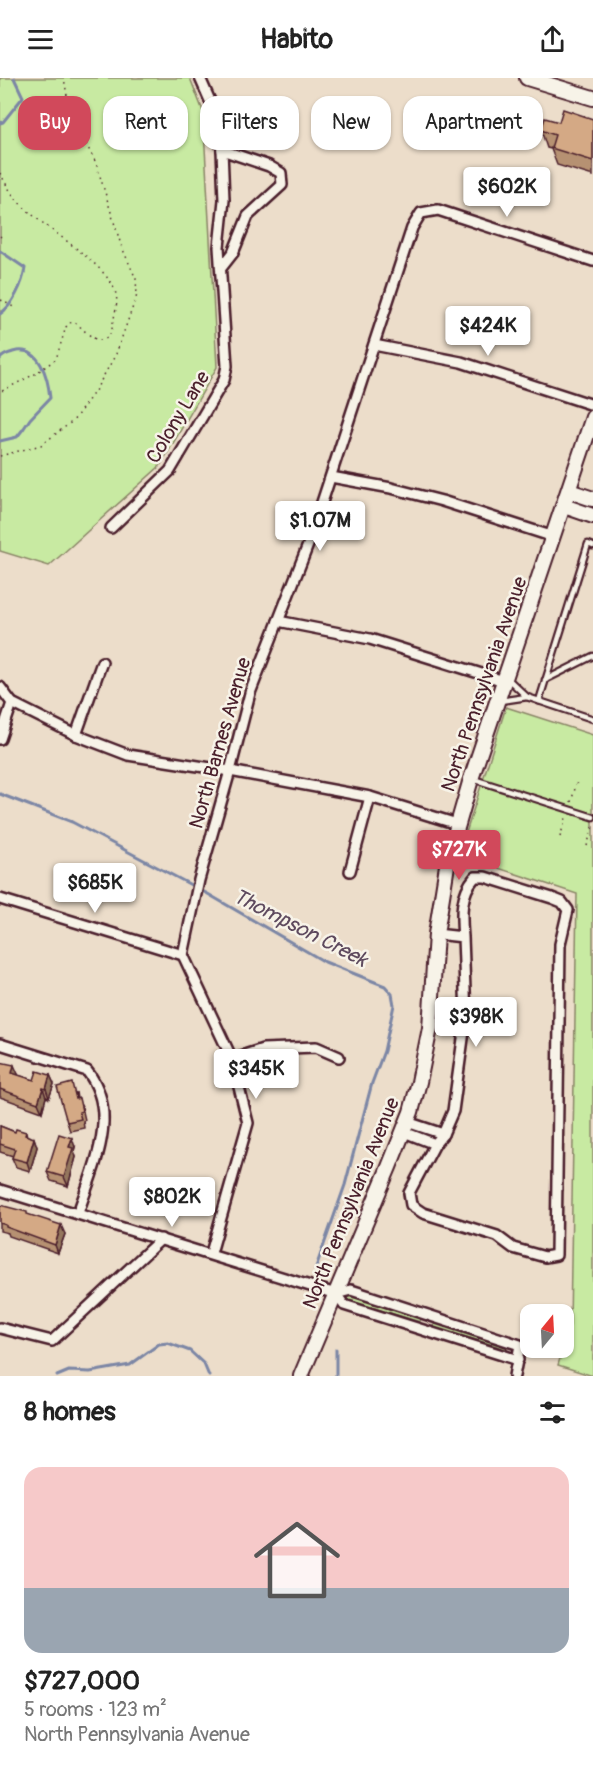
<!DOCTYPE html>
<meta charset="utf-8">
<style>
:root{--surface:#fff;--page:#f6f6f6;--text:#222;--muted:#767676;--accent:#d1495b}
body{margin:0;font-family:Pangolin,sans-serif;background:var(--page);color:var(--text);height:100vh;display:flex;flex-direction:column;font-size:22px;white-space:nowrap}
*{box-sizing:border-box;margin:0}
p{font-size:20px;color:var(--muted)}
.icon{flex:none;width:33px;height:33px;fill:none;stroke:currentColor;stroke-width:2;stroke-linecap:round;stroke-linejoin:round}
.map{position:relative;height:1298px;overflow:hidden}
.details{display:flex;flex-direction:column;background:var(--surface);flex:1}
.details>*{flex:none}
.banner{position:absolute;left:18px;top:18px;width:558px;height:54px;display:flex;gap:12px}
.needle{width:39px;rotate:18deg}
.fabs{position:absolute;left:520px;top:1226px;display:grid;gap:12px}
.fabs a{display:grid;place-items:center;width:54px;height:54px;border-radius:12px;background:var(--surface);box-shadow:0 2px 4px #0004;font-size:30px}
.price{position:absolute;translate:-50% -51px;padding:0 14px;border-radius:6px;background:#fff;color:#222;font-size:20px;line-height:39px;filter:drop-shadow(0 2px 3px #0008)}
.price::after{content:'';position:absolute;left:50%;top:36px;width:18px;height:14px;margin-left:-9px;background:inherit;clip-path:polygon(0 0,100% 0,50% 100%)}
.price.current{background:var(--accent);color:#fff}
ul{padding:0;list-style:none}
li{display:grid;align-content:center;gap:12px;height:318px;padding:0 24px}
li span{display:grid;place-items:center;height:186px;border-radius:18px;color:#555}
li>.icon{margin-inline-start:auto}
span .icon{width:108px;height:108px;fill:#fffc;stroke-width:1}
li b{font-size:26px}
h2{display:flex;justify-content:space-between;align-items:center;height:72px;padding:0 24px;font-size:26px}
.pill{padding:0 21px;border-radius:18px;background:var(--surface);box-shadow:0 2px 4px #0004;font-size:21px;line-height:54px}
.pill.current{background:var(--accent);color:#fff}
header{display:flex;justify-content:space-between;align-items:center;height:78px;padding:0 24px;background:var(--surface);font-size:27px;font-weight:800}
.map>svg:first-child{display:block}
.green{fill:#c8eaa2;stroke:#898466;stroke-width:1.5}
.lines{fill:none;stroke-linecap:round;stroke-linejoin:round}
.stream{stroke:#7b86a5;stroke-width:3}
.lane-casing{stroke:#4a1f2b;stroke-width:9}
.street-casing{stroke:#4a1f2b;stroke-width:14}
.secondary-casing{stroke:#4a1f2b;stroke-width:18}
.path{stroke:#4a1f2b;stroke-width:1.5;stroke-dasharray:1.5 4.5;stroke-linecap:butt}
.lane{stroke:#f7f3e8;stroke-width:4.5}
.street{stroke:#f7f3e8;stroke-width:9}
.secondary{stroke:#f7f3e8;stroke-width:14}
.wall{fill:#b69172;stroke:#4a1f2b;stroke-width:1.5}
.shaded-wall{fill:#94765d;stroke:#4a1f2b;stroke-width:1.5}
.building{fill:#d4a985;stroke:#4a1f2b;stroke-width:1.5}
.labels{text-anchor:middle;dominant-baseline:central;stroke-width:5;stroke-linejoin:round;paint-order:stroke}
.street-label{font-size:20px;fill:#4a1f2b;stroke:#f7f3e8}
.water-label{font-size:21px;font-style:italic;fill:#5e4a5e;stroke:#f7f3e8}
</style>
<header><svg class="icon" aria-label="menu" viewBox="0 0 24 24"><path d="M4 6h16M4 12h16M4 18h16"/></svg>Habito<svg class="icon" aria-label="share" viewBox="0 0 24 24"><path d="M12 15V3M7 8l5-5 5 5M5 13v7h14v-7"/></svg></header>
<div class="map">
<svg width="593" height="1298" viewBox="0 0 593 1298">
<rect width="100%" height="100%" fill="#ecddca"/>
<filter id="ink" filterUnits="userSpaceOnUse"><feTurbulence type="fractalNoise" baseFrequency=".0167" numOctaves="2"/><feDisplacementMap in="SourceGraphic" scale="12" xChannelSelector="R" yChannelSelector="G"/><feConvolveMatrix kernelMatrix="1 2 1 2 8 2 1 2 1" color-interpolation-filters="sRGB"/></filter>
<g filter="url(#ink)">
<!-- green -->
<g class="green">
<path d="M0 0H190L203 33 217 289 160 388 49 488 0 473Z"/>
<path d="M506 629 593 657V1298L558 1287 570 1247 577 816 459 777Z"/>
<path d="M347 1217 419 1239 420 1244 347 1222Z"/>
<path d="M436 1245 507 1267V1271L435 1250 433 1248Z"/>
</g>
<g class="lines">
<!-- stream -->
<g class="stream">
<path d="M0 45 3 44 23 19 14 0"/>
<path d="M0 173 25 190C23 206 12 228 0 236"/>
<path d="M0 281C4 276 7 276 13 274 40 266 48 300 50 320L30 341 24 350 17 359 0 363"/>
<path d="M0 716 72 744 208 816 325 884 385 908 392 916 394 927 384 973 372 1005 345 1107 315 1192"/>
<path d="M336 1271V1298"/>
<path d="M57 1298 69 1293 90 1294 130 1287 159 1266 168 1265 190 1273 204 1286 209 1298"/>
</g>
<defs>
<g id="lane">
<path d="M545 602 593 578"/>
<path d="M527 619 539 623 588 466 593 468"/>
<path d="M500 623 527 619 507 600"/>
<path d="M539 623 593 641"/>
<path d="M473 701 593 739"/>
</g>
<g id="street">
<path d="M222 189 233 175 248 138 282 107 281 95 269 88 222 72"/>
<path d="M374 267 461 284 593 327"/>
<path d="M331 399 391 410 442 423 554 459"/>
<path d="M111 450 170 393 224 302 227 288 219 169 224 122 222 72 215 34 200 0"/>
<path d="M278 543 370 561 504 603"/>
<path d="M0 609 12 625 76 657 128 677 230 693 370 719 457 746"/>
<path d="M76 657 102 584"/>
<path d="M0 661 12 625"/>
<path d="M350 793 370 719"/>
<path d="M0 821 183 877"/>
<path d="M436 856 463 859C461 837 460 816 475 799H485L552 820 562 824 568 832 560 866 556 1177 545 1179 513 1170 497 1158 423 1135 411 1127 409 1115 435 1066 443 1056 453 1033 466 939 463 859"/>
<path d="M0 966 87 993C121 1035 93 1090 78 1135"/>
<path d="M232 981 263 971 316 969 339 979"/>
<path d="M407 1044 443 1056"/>
<path d="M404 1054 435 1066"/>
<path d="M0 1112 336 1216 351 1212 520 1267 514 1298"/>
<path d="M211 1175 248 1045 232 981 183 877 199 802 230 693 250 615 308 467 412 150 421 135 438 132 593 183"/>
<path d="M336 1216 344 1227 518 1282"/>
<path d="M0 1250 52 1263 161 1161"/>
</g>
<g id="secondary">
<path d="M527 0 593 20"/>
<path d="M569 413 593 421"/>
<path d="M564 428 593 438"/>
<path d="M301 1298 389 1089 411 1034 419 1004 430 950 436 856 448 781 471 701 593 339"/>
</g>
</defs>
<!-- lane casing -->
<use href="#lane" class="lane-casing"/>
<!-- street casing -->
<use href="#street" class="street-casing"/>
<!-- secondary casing -->
<use href="#secondary" class="secondary-casing"/>
<!-- path -->
<g class="path">
<path d="M0 95C5 104 10 114 17 122 40 149 103 181 115 213 119 223 115 234 113 245 112 253 110 261 101 262 93 263 81 249 75 244L69 245 66 249 56 281 35 296 0 314"/>
<path d="M0 159 1 158"/>
<path d="M1 222 15 230"/>
<path d="M0 378 41 367 73 343 95 313 116 276 137 217 136 201 121 167 96 85 70 35 64 0"/>
<path d="M571 724 577 704"/>
<path d="M560 759 566 740"/>
<path d="M587 768 593 748"/>
</g>
<!-- lane -->
<use href="#lane" class="lane"/>
<!-- street -->
<use href="#street" class="street"/>
<!-- secondary -->
<use href="#secondary" class="secondary"/>
</g>
<!-- wall -->
<g class="wall">
<path d="M593 41V98L557 87 551 71 547 70 541 52 559 44Z"/>
<path d="M0 984 18 996 17 997 34 1002 50 997 54 1006 49 1020 46 1019 42 1034 0 1019Z"/>
<path d="M76 1014 77 1021 82 1029 85 1042 83 1043 84 1050 70 1053 67 1044Z"/>
<path d="M0 1048 15 1054H26L27 1058 34 1060 37 1069 30 1093 16 1089 12 1080 13 1078 0 1074Z"/>
<path d="M75 1069 74 1073 76 1079 68 1108 51 1103 47 1094Z"/>
<path d="M0 1127 28 1137 65 1156 58 1175 9 1158 8 1155 0 1153Z"/>
</g>
<!-- shaded-wall -->
<g class="shaded-wall">
<path d="M14 987 18 996 15 1004 12 995Z"/>
<path d="M50 997 54 1006 49 1020 46 1011Z"/>
<path d="M43 1010 46 1019 42 1034 38 1025Z"/>
<path d="M34 1060 37 1069 30 1093 27 1084Z"/>
<path d="M72 1060 75 1069 74 1073 76 1079 68 1108 64 1099 69 1069Z"/>
<path d="M61 1147 65 1156 58 1175 55 1167Z"/>
</g>
<!-- building -->
<g class="building">
<path d="M563 31 593 41V83L551 70 555 57 541 52 545 40 559 44Z"/>
<path d="M0 984 14 987 12 995 34 1002 37 993 50 997 46 1011 43 1010 38 1025 0 1011Z"/>
<path d="M72 1005 76 1021 79 1020 82 1033 79 1034 81 1041 67 1044 57 1009Z"/>
<path d="M0 1048 15 1054 16 1051 26 1054 25 1057 34 1060 27 1084 12 1080 15 1071 0 1066Z"/>
<path d="M59 1056 72 1060 69 1069 73 1070 64 1099 47 1094Z"/>
<path d="M0 1127 27 1134V1136L61 1147 55 1167 6 1149V1147L0 1145Z"/>
</g>
</g>
<g class="labels">
<!-- street labels -->
<g class="street-label">
<text transform="translate(178 339) rotate(-59)">Colony Lane</text>
<text transform="translate(484 606) rotate(-71)">North Pennsylvania Avenue</text>
<text transform="translate(220 665) rotate(-74)">North Barnes Avenue</text>
<text transform="translate(351 1125) rotate(-68)">North Pennsylvania Avenue</text>
</g>
<!-- water labels -->
<g class="water-label">
<text transform="translate(300 850) rotate(27)">Thompson Creek</text>
</g>
</g>
</svg>
<div class="fabs">
<a><svg class="needle" viewBox="-14 -14 28 28"><path d="M0-13l5 13h-10z" fill="#e53935"/><path d="M0 13l5-13h-10z" fill="#767676"/></svg></a>
</div>
<b class="price" style="left:507px;top:140px">$602K</b>
<b class="price" style="left:488px;top:279px">$424K</b>
<b class="price" style="left:320px;top:474px">$1.07M</b>
<b class="price current" style="left:459px;top:803px">$727K</b>
<b class="price" style="left:95px;top:836px">$685K</b>
<b class="price" style="left:476px;top:970px">$398K</b>
<b class="price" style="left:256px;top:1022px">$345K</b>
<b class="price" style="left:172px;top:1150px">$802K</b>
<div class="banner">
<a class="pill current">Buy</a>
<a class="pill">Rent</a>
<a class="pill">Filters</a>
<a class="pill">New</a>
<a class="pill">Apartment</a>
</div>
</div>
<section class="details">
<h2>8 homes<svg class="icon" aria-label="filters" viewBox="0 0 24 24"><path d="M4 7h16M4 17h16"/><circle cx="9" cy="7" r="2"/><circle cx="15" cy="17" r="2"/></svg></h2>
<ul>
<li><span style="background:linear-gradient(#f6c9c9 65%,#9aa5b1 0)"><svg class="icon" aria-label="home" viewBox="0 0 24 24"><path d="M3 11l9-7 9 7M6 9v11h12V9"/></svg></span><div><b>$727,000</b><p>5 rooms · 123 m²</p><p>North Pennsylvania Avenue</p></div></li>
</ul>
</section>
